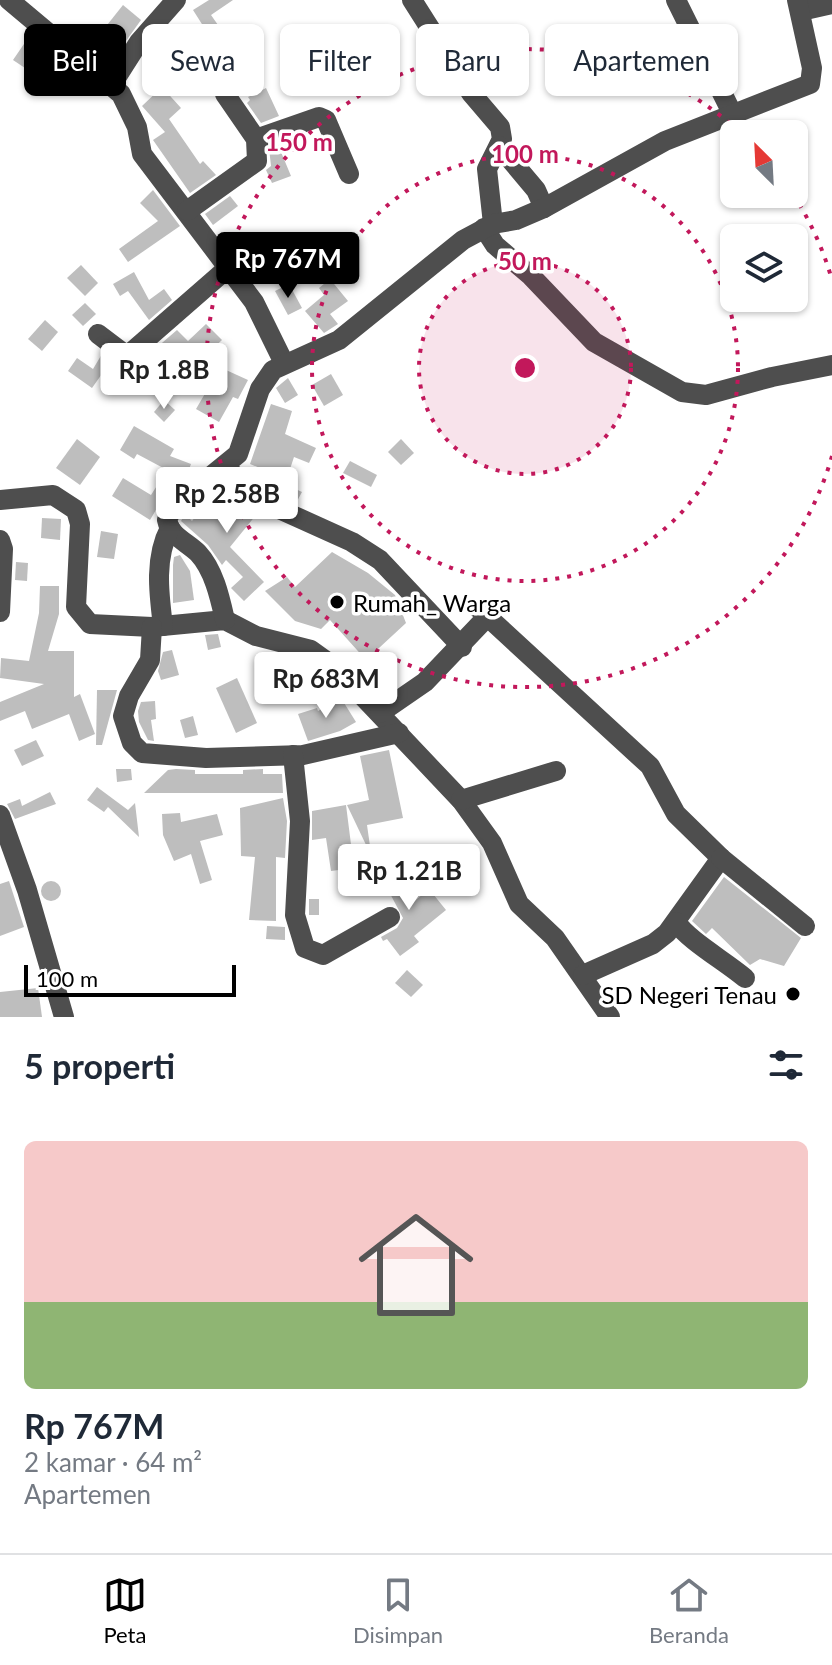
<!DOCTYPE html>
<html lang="id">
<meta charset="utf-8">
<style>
:root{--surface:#fff;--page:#f2f2f3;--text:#1f2937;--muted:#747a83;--line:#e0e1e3;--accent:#000}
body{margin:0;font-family:Lato,sans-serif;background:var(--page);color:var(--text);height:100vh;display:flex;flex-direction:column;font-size:30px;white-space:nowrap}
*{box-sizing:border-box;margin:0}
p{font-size:26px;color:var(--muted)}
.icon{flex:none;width:44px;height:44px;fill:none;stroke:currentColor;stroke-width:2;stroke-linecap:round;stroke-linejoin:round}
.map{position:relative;height:1017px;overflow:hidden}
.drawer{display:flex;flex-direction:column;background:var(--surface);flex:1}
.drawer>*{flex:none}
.banner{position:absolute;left:24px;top:24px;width:784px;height:72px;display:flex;gap:16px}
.needle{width:52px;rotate:336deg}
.tools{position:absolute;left:720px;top:120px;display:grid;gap:16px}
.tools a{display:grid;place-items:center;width:88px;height:88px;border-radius:12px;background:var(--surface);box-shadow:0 2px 6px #0004;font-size:40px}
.scale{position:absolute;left:24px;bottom:20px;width:212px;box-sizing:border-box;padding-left:8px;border:4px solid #000;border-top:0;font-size:22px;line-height:28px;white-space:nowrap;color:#000;-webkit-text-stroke:6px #fff;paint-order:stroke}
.price{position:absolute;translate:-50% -68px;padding:0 18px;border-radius:8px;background:#fff;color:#222;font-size:26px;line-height:52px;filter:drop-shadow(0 2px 4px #0008)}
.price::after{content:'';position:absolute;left:50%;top:48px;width:24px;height:18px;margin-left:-12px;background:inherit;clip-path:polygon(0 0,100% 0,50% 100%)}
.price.current{background:var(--accent);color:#fff}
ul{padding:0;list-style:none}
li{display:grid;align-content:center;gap:16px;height:424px;padding:0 24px}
li span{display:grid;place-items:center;height:248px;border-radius:12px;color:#555}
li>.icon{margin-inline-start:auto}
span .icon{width:144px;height:144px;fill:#fffc;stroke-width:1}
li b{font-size:34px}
h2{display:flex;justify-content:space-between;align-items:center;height:96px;padding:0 24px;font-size:34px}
.pill{padding:0 28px;border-radius:12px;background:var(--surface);box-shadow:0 2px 6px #0004;font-size:28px;line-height:72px}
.pill.current{background:var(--accent);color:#fff}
.tabs{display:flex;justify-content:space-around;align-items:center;height:112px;border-top:2px solid var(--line);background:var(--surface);font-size:22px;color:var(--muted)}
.tabs a{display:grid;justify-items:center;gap:4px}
.tabs .current{color:var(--accent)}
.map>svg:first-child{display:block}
.building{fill:#bebebe}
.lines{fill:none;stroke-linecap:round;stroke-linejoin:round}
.minor{stroke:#4e4e4e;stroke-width:20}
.ring{fill:none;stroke:#c2185b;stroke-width:4;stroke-dasharray:4 8}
.poi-dot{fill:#000;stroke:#fff;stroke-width:3}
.labels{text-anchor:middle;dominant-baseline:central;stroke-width:7;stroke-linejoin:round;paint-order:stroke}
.poi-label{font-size:24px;fill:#000;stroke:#fff;text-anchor:start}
.centre{fill:#c2185b;stroke:#fff;stroke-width:4}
.ring-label{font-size:24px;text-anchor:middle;font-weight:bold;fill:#c2185b;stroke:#fff;stroke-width:7;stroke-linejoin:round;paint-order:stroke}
</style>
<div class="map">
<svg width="832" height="1017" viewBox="0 0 832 1017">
<rect width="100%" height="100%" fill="#fff"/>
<!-- building -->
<g class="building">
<path d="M209 0H233L211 15 218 25 207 32 193 10Z"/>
<path d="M123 5 141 20 108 66 88 49Z"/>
<path d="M169 28 190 47 163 75 154 67 166 54 155 44Z"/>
<path d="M26 41 54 59 56 56 92 86 86 94 36 63 31 72 13 60Z"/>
<path d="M162 87 181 108 169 119 200 164 203 161 216 175 190 193 153 140 165 132 142 106Z"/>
<path d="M266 88 279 116 261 123 247 103 250 100 248 97Z"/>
<path d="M285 143 288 149 281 152 291 176 272 183 266 170 271 166 269 148Z"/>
<path d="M153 190 180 226 128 262 119 249 158 221 140 203Z"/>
<path d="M230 196 238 206 213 225 205 214Z"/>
<path d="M81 265 98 283 85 296 67 278Z"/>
<path d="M134 272 149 300 164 289 172 300 149 320 128 291 120 296 113 284Z"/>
<path d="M330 279 348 301 330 314 338 324 324 333 305 311 324 295 319 288Z"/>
<path d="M289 284 302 308 288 315 275 291Z"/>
<path d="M85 303 96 314 83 326 72 315Z"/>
<path d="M45 320 58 332 42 351 28 339Z"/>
<path d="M206 324 222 340 192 369 173 349 144 377 134 367 177 330 188 341Z"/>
<path d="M102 354 119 366 112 377 104 371 92 388 68 371 77 358 93 369Z"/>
<path d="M215 365 248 380 238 399 233 397 219 422 196 409 210 385 206 383Z"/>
<path d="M331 374 343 395 324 406 312 385Z"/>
<path d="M288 378 298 395 285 403 276 388Z"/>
<path d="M164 400 175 410 164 422 154 412Z"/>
<path d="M271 404 292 411 285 434 316 448 309 463 294 457 285 484 302 492 296 503 256 475 260 468 250 464Z"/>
<path d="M134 426 174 449 170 456 191 464 185 480 181 478 163 498 150 520 112 496 123 478 151 495 167 470 137 454 134 459 120 450Z"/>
<path d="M77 439 100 457 80 485 56 468Z"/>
<path d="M401 439 414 453 401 465 388 452Z"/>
<path d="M350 461 377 475 371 487 343 473Z"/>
<path d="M218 488 239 504 243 498 260 510 230 547 264 582 244 601 231 588 243 577 226 560 222 565 208 545 181 521 185 514 192 521Z"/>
<path d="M42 518 61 519 60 540 41 538Z"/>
<path d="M101 531 118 534 114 559 97 557Z"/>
<path d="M332 552 368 573 395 595 406 623 366 660 330 620 321 629 295 621 265 591 287 577 295 587Z"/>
<path d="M180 555 190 571 194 600 173 603V565L174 557Z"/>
<path d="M16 562 28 563 27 581 15 580Z"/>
<path d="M40 586H59V614L48 651H74V697L80 694 95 734 79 741 69 714 32 729 25 711 0 721V702L44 684 0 678 1 658 29 661 39 613Z"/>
<path d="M218 634 221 647 208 650 205 635Z"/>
<path d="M172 650 179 675 161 680 158 671 163 652Z"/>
<path d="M288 658 305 662 314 672 283 686 273 664Z"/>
<path d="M237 678 257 723 236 733 216 688Z"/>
<path d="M97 690H117L102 745H96Z"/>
<path d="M341 698 356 722 340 731 308 741 298 714 317 708 318 711Z"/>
<path d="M155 701 156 719 151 720 154 741 148 740 139 722 138 711 141 702Z"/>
<path d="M193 716 198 735 185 738 180 720Z"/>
<path d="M36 740 44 756 22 766 14 750Z"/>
<path d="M389 750 403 818 367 825 370 846 367 847 347 805 369 800 360 756Z"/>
<path d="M116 769H131L132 780 117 782Z"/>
<path d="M176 769 195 770V774H243V770L263 769V774H282L283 793H144L168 770Z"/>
<path d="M97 787 128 810 135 803 139 837 108 807 104 812 87 800Z"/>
<path d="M50 792 56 804 15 819 7 804 20 799 22 806Z"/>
<path d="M283 798 287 821 285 858 276 857V921L249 920 255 857 241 856 240 808Z"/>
<path d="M346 805 354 868 331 871 326 838 312 840V811Z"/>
<path d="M180 813 181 822 217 814 223 835 200 841 212 880 200 884 191 854 174 861 163 835 162 814Z"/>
<path d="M392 864 411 904 429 889 446 910 414 936 419 942 400 956 387 939 383 941 381 937 397 928 403 918 378 871Z"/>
<path d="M724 877 801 938 784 966 760 959 750 965 712 928 706 934 692 921Z"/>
<circle cx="51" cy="891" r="10"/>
<path d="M9 881 24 927 0 936V884Z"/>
<rect x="309" y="899" width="10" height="16"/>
<path d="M267 926 285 927V940L266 939Z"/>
<path d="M407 970 423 985 411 997 395 983Z"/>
<path d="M38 988 42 1017H0V992Z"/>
</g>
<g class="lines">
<!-- minor -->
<g class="minor">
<path d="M9 0 121 94 137 127 142 154 254 302 284 363"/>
<path d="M412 0 471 93 500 127 502 139 487 169 493 224"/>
<path d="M676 0 732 113"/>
<path d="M801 11 832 4"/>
<path d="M111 86 139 42 176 0"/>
<path d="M256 139 319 117 326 120 349 174"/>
<path d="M499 146 536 190 544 208"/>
<path d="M187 211 257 161 256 139 225 94"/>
<path d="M484 228 495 245 531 276 594 342 682 392 706 395 772 377 832 365"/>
<path d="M98 334 127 356 229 267"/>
<path d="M225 468 281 510 352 542 380 560 462 647"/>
<path d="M0 500 53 495 76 510 80 524 76 607 90 624 152 627 225 620 256 636 311 650 336 668 461 800 492 843 519 904 555 938 610 1017"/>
<path d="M0 540 3 549 0 612"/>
<path d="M478 608 650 766 676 814 721 858 667 933 653 944 583 975"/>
<path d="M225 620C220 598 214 570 198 553 187 542 170 536 167 520L173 507 238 454 260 389 273 370 339 340 463 240 493 224 516 220 544 208 665 141 810 84 812 68 797 0"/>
<path d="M163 626C159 594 154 558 170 528"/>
<path d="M152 627 150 660 129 696 123 716 132 743 142 753 206 758 303 755 399 733"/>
<path d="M380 713 425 682 487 617"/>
<path d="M293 755 300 821 295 915 305 948 323 955 390 917"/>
<path d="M461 800 556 771"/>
<path d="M0 815 27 890 64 1017"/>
<path d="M721 858 805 926"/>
<path d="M676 922C689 941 725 961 745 978"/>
</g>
</g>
<!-- distance rings -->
<circle cx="525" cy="368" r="106" fill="#c2185b" fill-opacity=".12"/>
<g class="ring">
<circle cx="525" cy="368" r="106"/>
<circle cx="525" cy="368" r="213"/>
<path d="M832 456A319 319 0 1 1 741 133M793 194A319 319 0 0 1 832 280"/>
</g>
<!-- markers -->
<g class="poi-dot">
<circle cx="337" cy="602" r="8"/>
<circle cx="793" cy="994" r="8"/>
</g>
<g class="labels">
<!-- poi labels -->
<g class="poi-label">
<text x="353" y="602">Rumah_ Warga</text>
<text x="777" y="994" text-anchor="end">SD Negeri Tenau</text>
</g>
</g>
<circle cx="525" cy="368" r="12" class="centre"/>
<g class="ring-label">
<text x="299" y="151">150 m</text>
<text x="525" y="163">100 m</text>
<text x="525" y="270">50 m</text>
</g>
</svg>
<div class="tools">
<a><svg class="needle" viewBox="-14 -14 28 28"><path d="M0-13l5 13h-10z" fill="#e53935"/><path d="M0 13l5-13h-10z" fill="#747a83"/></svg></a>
<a><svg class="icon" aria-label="layers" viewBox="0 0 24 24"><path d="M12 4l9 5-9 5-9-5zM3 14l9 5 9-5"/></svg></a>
</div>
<div class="scale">100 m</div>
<b class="price current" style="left:288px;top:300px">Rp 767M</b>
<b class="price" style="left:164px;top:411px">Rp 1.8B</b>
<b class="price" style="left:227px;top:535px">Rp 2.58B</b>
<b class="price" style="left:326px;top:720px">Rp 683M</b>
<b class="price" style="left:409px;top:912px">Rp 1.21B</b>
<div class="banner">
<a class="pill current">Beli</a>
<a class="pill">Sewa</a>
<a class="pill">Filter</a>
<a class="pill">Baru</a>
<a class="pill">Apartemen</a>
</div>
</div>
<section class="drawer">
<h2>5 properti<svg class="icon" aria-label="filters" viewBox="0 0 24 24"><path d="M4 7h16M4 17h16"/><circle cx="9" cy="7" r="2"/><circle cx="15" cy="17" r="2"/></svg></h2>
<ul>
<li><span style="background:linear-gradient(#f6c9c9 65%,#8fb573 0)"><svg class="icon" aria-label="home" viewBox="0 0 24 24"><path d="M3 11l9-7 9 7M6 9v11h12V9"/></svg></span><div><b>Rp 767M</b><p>2 kamar · 64 m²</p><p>Apartemen</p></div></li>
</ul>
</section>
<nav class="tabs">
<a class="current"><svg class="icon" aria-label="map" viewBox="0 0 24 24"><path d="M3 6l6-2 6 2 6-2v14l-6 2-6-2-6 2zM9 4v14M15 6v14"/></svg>Peta</a>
<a><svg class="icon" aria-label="saved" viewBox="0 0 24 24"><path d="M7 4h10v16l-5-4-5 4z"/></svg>Disimpan</a>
<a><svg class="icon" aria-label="home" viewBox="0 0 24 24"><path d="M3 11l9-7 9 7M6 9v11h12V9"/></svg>Beranda</a>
</nav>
